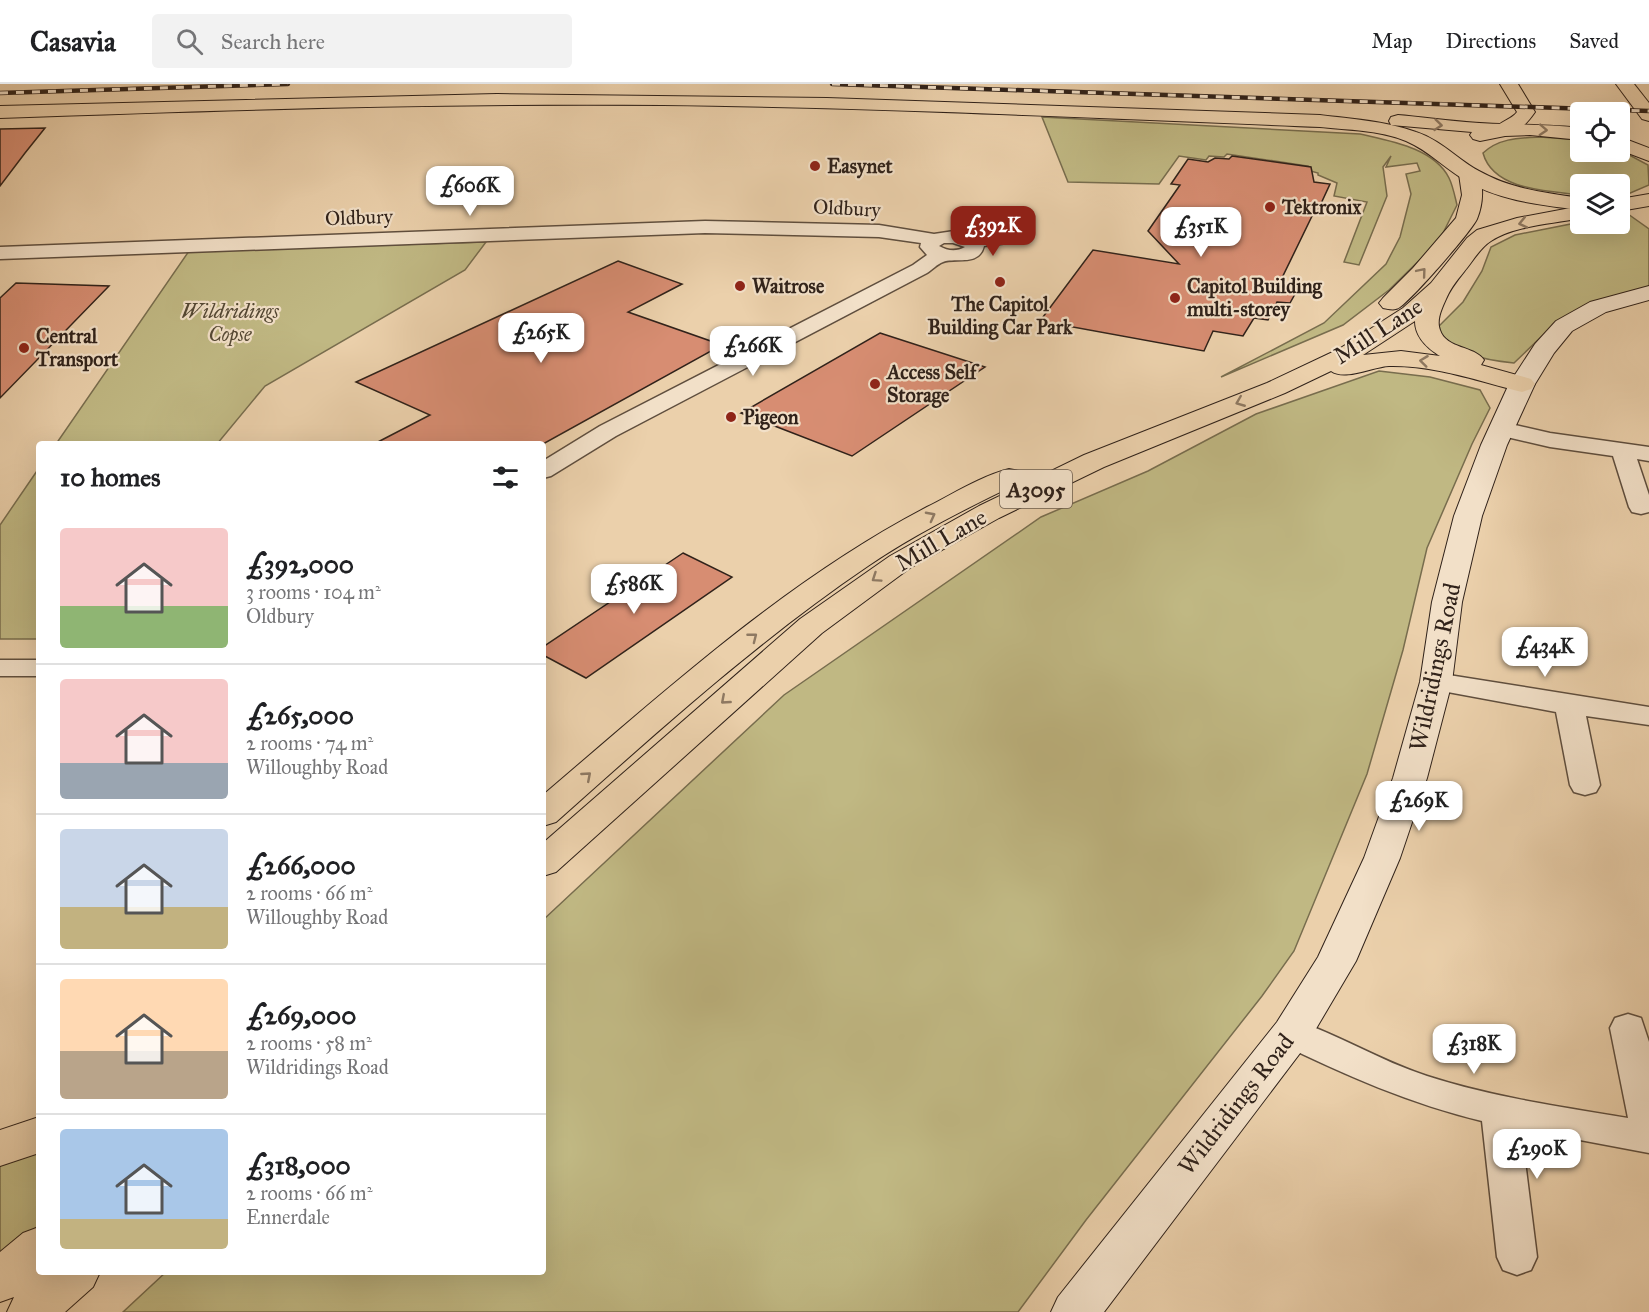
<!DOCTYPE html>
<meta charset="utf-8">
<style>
:root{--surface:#fff;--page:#f2f2f2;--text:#202124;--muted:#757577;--line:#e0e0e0;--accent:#8f2418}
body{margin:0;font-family:"IM FELL Great Primer",serif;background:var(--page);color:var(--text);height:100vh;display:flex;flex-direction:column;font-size:22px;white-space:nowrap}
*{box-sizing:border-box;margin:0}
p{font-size:20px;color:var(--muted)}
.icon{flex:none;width:33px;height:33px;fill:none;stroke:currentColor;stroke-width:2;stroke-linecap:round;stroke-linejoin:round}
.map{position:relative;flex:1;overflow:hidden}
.drawer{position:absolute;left:36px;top:357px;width:510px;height:834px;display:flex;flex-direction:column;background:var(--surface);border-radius:6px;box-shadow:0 6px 24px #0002}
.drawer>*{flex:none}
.tools{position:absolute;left:1570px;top:18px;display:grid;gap:12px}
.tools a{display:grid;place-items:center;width:60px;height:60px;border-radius:6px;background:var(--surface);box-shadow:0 6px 24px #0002;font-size:30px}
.price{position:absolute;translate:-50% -51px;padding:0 14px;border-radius:12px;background:#fff;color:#222;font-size:20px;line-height:39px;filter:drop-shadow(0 2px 3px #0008)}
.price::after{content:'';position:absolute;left:50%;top:36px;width:18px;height:14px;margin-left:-9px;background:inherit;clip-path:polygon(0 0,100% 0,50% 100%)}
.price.active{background:var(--accent);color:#fff}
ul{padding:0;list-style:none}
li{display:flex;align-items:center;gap:18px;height:150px;padding:0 24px}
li+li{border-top:2px solid var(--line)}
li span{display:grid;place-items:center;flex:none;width:168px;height:120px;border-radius:6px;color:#555}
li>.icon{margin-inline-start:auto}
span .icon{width:72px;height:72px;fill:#fffc;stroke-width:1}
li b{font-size:26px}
h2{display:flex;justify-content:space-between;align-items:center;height:72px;padding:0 24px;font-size:26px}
header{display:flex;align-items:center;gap:36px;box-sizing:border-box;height:84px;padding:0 30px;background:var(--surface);border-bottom:2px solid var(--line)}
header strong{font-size:28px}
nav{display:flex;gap:33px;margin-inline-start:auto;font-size:21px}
.search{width:420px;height:54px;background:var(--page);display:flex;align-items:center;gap:15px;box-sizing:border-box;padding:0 21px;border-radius:6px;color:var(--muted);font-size:22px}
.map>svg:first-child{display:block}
.green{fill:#c0b883;stroke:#786d4e;stroke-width:1.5}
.building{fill:#d78d72;stroke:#30221a;stroke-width:1.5}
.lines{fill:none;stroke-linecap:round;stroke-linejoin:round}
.street-casing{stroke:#5f4e3e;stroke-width:3}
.secondary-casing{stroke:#30221a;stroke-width:2}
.primary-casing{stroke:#30221a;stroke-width:2}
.highway-casing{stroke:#30221a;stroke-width:2}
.street{fill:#f2e0c8;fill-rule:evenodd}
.secondary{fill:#f2e0c8;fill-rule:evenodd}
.primary{fill:#ebd0ab;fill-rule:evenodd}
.highway{fill:#ebd0ab;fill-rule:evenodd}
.rail-casing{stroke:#30221a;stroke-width:4.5}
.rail{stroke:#f2e0c8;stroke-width:3;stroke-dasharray:8;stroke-linecap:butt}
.oneway{stroke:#8e7962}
.poi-dot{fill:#8f2418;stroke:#f2e0c8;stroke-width:2}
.labels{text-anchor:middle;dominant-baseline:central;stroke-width:4.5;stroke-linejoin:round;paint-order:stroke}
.far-poi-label{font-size:20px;font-weight:bold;fill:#30221a;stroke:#f2e0c8;text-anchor:start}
.far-street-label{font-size:20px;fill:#30221a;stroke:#f2e0c8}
.far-park-label{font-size:20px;font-style:italic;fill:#544834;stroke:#f2e0c8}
.shield{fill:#f2e0c8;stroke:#6a5b4e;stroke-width:1.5}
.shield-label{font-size:22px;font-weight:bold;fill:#30221a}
.street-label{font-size:24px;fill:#30221a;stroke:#f2e0c8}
</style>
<header>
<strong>Casavia</strong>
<div class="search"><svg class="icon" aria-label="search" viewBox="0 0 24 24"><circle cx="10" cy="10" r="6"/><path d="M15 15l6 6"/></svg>Search here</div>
<nav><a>Map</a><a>Directions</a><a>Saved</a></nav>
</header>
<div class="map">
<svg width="1649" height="1228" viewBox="0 0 1649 1228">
<rect width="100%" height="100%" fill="#ebd0ab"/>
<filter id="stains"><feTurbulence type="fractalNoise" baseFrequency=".00333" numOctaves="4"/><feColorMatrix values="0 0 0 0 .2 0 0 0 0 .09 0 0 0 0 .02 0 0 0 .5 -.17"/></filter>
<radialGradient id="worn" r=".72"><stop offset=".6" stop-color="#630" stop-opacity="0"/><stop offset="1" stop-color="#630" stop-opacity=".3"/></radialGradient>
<!-- green -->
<g class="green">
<path d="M1042 33 1360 50C1390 57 1434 64 1449 94 1453 102 1455 113 1457 121L1439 157 1389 206 1343 241 1221 293 1324 239 1386 180 1400 153 1411 110 1406 90 1420 87 1417 79 1386 83 1391 72 1383 83 1387 112 1359 181 1344 178 1367 118 1334 112 1337 99 1318 91V89L1307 86 1308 82 1227 70 1224 73 1209 72 1206 76 1179 72 1159 100 1068 98Z"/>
<path d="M1540 53 1581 56V68L1620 66 1648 81 1649 101 1628 110H1620V100H1581V111C1547 107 1493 106 1483 69 1499 54 1519 54 1540 53Z"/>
<path d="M1628 130 1649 145V206L1568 232 1541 253 1514 279C1485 276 1453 271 1437 244L1463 218 1482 187 1491 163 1515 151 1581 138V140H1620V132Z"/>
<path d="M486 158 465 186 265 302 217 360H56L189 167Z"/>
<path d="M1379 287 1430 293 1480 306 1490 324 1472 360 1427 464 1403 566 1367 690 1294 867 1262 912 1086 1136 1018 1228H123L166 1188H543V836L784 611 1041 433 1148 387 1256 330Z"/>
<path d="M39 384V555H0V441Z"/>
<path d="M39 1059V1141L0 1174V1074Z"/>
</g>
<!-- building -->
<g class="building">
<path d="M45 44 25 69 0 102V45Z"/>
<path d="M1232 72 1311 83 1314 98 1330 100 1318 126H1315L1280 198 1300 201 1290 219 1277 218 1268 236 1254 234 1243 252 1213 247 1204 267 1040 237 1093 166 1179 180 1148 147 1180 101 1171 100 1188 75 1208 78 1215 74 1229 75Z"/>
<path d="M618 177 682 200 628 228 722 261 543 360H374L430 331 356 298Z"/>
<path d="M16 199 109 202 0 314V214Z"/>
<path d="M880 249 985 283 852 372 741 329Z"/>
<path d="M683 469 732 493 586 594 543 571V563Z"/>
</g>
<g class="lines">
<defs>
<g id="street">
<path d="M705 137 879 141 934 150 954 147 972 152 1008 148 1015 150 1017 154 1015 158 984 162C979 183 955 173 943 178 937 180 932 186 927 189L616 352 551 392 543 394V377L600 342 913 181 927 171 920 163 921 159 879 153 705 149 0 175V163ZM944 159H953L965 163C956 168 948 167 939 162Z"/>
<path d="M1502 338 1550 349 1649 363V377L1637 375 1649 411V428L1641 430 1632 428 1629 423 1613 372 1550 363 1494 350 1491 345 1494 340Z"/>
<rect x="0" y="576" width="39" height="16"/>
<path d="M1436 589 1649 623V641L1586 632 1600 701 1596 708 1585 711 1574 708 1570 701 1556 628 1426 604 1422 598 1426 592Z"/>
<path d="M1628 930 1641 934 1649 958V1069L1521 1045 1537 1173 1531 1186 1517 1191 1503 1186 1497 1173 1482 1037C1411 1020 1345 991 1279 959L1274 949 1279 939 1292 935C1338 950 1380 977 1427 992 1492 1013 1561 1023 1628 1034L1610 944 1615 934Z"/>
</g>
<path id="secondary" d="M1649 202V216L1606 228 1572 247 1554 269 1535 300 1507 361 1482 432 1462 518 1452 598 1427 694 1400 774 1356 877 1307 960 1104 1228H1051L1058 1213 1277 938 1318 873 1364 774 1393 694 1420 598 1432 518 1454 432 1481 361 1509 300 1535 260 1556 237 1590 218Z"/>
<g id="primary">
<path d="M1500 0H1518L1535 28C1526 41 1515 53 1497 49L1495 45C1500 37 1511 36 1517 28Z"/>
<path d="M1616 0H1634L1649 19V37L1642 35Z"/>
<path d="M1469 84 1476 86C1485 98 1483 121 1477 135 1470 149 1414 213 1400 223 1395 227 1389 225 1383 224L1379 219 1383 214 1413 184 1456 134 1462 111 1459 90 1462 86Z"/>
<path d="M1581 122V134C1553 140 1516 141 1491 157 1481 163 1474 175 1467 184 1459 194 1451 203 1446 215 1442 224 1436 236 1440 246 1446 265 1475 262 1484 276L1481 281 1531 295 1535 300 1531 305 1522 308C1478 297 1435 281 1389 282 1372 283 1345 297 1331 287L1285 309 1104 383 999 434 910 484 822 549 556 788 543 792V759L800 535 890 472 979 422 1084 371 1267 299 1339 265 1403 224 1431 199 1467 154 1477 146 1517 134ZM1415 237C1415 253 1427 264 1440 272L1401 267 1363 271Z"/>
<path d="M1009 385 1019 387 1023 393 1019 399C967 424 915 450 868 482 756 558 656 649 556 738L543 742V711C664 608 785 497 927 423 953 410 981 392 1009 385Z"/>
<path d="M39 1033V1069L0 1082V1046Z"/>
<path d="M39 1143V1188H100L93 1203 65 1228H7L14 1213 0 1218V1168L23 1149Z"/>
</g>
<g id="highway">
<path d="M497 10 827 14 1320 31C1352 35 1385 37 1416 48 1441 56 1457 75 1479 87 1511 105 1545 109 1581 114V126C1541 121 1498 117 1463 95 1442 82 1429 67 1406 57 1379 46 1348 46 1320 43 1101 34 882 24 663 21 442 19 221 26 0 34V22Z"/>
<path d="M1398 31C1434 34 1470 40 1506 40 1531 41 1556 41 1581 44V56L1530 51 1505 52 1480 57 1473 55 1470 51 1472 48 1391 41 1389 37 1391 33Z"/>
<path d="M1620 53 1649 64V77L1620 66Z"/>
<path d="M1649 110V122L1620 127V115Z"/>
</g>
</defs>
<!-- street casing -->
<use href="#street" class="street-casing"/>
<!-- secondary casing -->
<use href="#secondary" class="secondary-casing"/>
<!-- primary casing -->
<use href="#primary" class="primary-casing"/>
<!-- highway casing -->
<use href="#highway" class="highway-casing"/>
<!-- street -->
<use href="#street" class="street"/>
<!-- secondary -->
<use href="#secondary" class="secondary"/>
<!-- primary -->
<use href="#primary" class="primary"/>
<!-- highway -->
<use href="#highway" class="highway"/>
<defs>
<g id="rail">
<path d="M832 0 1649 27"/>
<path d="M0 9 288 0"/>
</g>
</defs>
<!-- rail casing -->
<use href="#rail" class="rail-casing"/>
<!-- rail -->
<use href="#rail" class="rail"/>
</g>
<!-- one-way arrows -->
<defs><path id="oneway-chevron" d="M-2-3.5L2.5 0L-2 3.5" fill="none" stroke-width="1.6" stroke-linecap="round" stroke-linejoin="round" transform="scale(1.5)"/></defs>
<g class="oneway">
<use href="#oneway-chevron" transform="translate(1438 41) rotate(6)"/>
<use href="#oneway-chevron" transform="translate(1543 46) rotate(3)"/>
<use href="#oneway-chevron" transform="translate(1523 139) rotate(167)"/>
<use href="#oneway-chevron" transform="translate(1422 188) rotate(-50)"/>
<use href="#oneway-chevron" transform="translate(1424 277) rotate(-173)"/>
<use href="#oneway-chevron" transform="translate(1240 318) rotate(158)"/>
<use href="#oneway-chevron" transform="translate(931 432) rotate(-28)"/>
<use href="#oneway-chevron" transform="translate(876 494) rotate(146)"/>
<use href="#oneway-chevron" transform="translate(753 553) rotate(-38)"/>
<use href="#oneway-chevron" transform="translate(725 616) rotate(139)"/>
<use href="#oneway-chevron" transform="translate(587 692) rotate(-41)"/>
</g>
<!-- markers -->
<g class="poi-dot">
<circle cx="815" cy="82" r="6"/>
<circle cx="1270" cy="123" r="6"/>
<circle cx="1000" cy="198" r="6"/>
<circle cx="740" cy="202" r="6"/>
<circle cx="1175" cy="214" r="6"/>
<circle cx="24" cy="264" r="6"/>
<circle cx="875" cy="300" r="6"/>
<circle cx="731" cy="333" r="6"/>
</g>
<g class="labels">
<!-- far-poi labels -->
<g class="far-poi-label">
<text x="827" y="82">Easynet</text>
<text x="1282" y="123">Tektronix</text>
<text x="752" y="202">Waitrose</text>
<text x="1187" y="202">Capitol Building<tspan x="1187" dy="23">multi-storey</tspan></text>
<text x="1000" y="220" text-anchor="middle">The Capitol<tspan x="1000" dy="23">Building Car Park</tspan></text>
<text x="36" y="252">Central<tspan x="36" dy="23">Transport</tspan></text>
<text x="887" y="288">Access Self<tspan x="887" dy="23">Storage</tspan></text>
<text x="743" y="333">Pigeon</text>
</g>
<!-- far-street labels -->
<g class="far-street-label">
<text transform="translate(847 124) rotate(3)">Oldbury</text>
<text transform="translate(359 133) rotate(-2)">Oldbury</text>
</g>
<!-- far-park labels -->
<g class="far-park-label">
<text x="230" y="227">Wildridings<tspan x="230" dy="23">Copse</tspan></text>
</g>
<!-- shield labels -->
<rect class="shield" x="1000" y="386" width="72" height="38" rx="4.5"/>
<g class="shield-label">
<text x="1036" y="405">A3095</text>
</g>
<!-- street labels -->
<g class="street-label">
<text transform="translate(1378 247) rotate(-33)">Mill Lane</text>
<text transform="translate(941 456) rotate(-30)">Mill Lane</text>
<text transform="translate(1435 583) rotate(-78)">Wildridings Road</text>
<text transform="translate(1236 1020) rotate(-52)">Wildridings Road</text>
</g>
</g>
<rect width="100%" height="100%" filter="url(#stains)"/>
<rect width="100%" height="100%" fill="url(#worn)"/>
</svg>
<div class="tools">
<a><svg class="icon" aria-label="locate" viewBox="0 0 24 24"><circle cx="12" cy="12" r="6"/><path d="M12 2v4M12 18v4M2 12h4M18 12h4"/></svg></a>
<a><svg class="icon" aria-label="layers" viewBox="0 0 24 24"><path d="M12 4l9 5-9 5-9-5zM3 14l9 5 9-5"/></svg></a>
</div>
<b class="price" style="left:470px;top:133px">£606K</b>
<b class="price active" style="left:993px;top:173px">£392K</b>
<b class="price" style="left:1201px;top:174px">£351K</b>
<b class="price" style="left:541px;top:280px">£265K</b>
<b class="price" style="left:753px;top:293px">£266K</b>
<b class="price" style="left:634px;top:531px">£586K</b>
<b class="price" style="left:1545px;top:594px">£434K</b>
<b class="price" style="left:1419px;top:748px">£269K</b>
<b class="price" style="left:1474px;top:991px">£318K</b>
<b class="price" style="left:1537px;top:1096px">£290K</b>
<section class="drawer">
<h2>10 homes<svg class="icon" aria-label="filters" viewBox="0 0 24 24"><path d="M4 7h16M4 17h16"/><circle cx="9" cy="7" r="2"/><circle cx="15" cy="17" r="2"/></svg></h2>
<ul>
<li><span style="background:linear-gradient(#f6c9c9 65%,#8fb573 0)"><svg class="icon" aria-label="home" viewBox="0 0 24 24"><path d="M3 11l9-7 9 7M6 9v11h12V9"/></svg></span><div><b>£392,000</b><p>3 rooms · 104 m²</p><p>Oldbury</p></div></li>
<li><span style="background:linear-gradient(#f6c9c9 70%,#9aa5b1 0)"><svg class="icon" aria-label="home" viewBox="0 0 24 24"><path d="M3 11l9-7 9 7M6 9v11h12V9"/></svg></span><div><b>£265,000</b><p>2 rooms · 74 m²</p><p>Willoughby Road</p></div></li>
<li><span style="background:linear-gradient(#c9d6e8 65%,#c2b280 0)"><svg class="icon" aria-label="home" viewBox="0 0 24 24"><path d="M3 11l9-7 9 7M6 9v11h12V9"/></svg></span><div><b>£266,000</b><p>2 rooms · 66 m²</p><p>Willoughby Road</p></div></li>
<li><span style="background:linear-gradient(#ffd9b3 60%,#b9a48a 0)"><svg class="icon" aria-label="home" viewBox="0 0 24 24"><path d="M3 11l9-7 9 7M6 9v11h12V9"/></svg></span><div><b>£269,000</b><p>2 rooms · 58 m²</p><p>Wildridings Road</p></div></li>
<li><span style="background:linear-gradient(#a9c7e8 75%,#c2b280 0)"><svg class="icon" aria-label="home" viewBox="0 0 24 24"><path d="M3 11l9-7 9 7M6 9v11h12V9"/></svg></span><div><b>£318,000</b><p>2 rooms · 66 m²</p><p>Ennerdale</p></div></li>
</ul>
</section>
</div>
